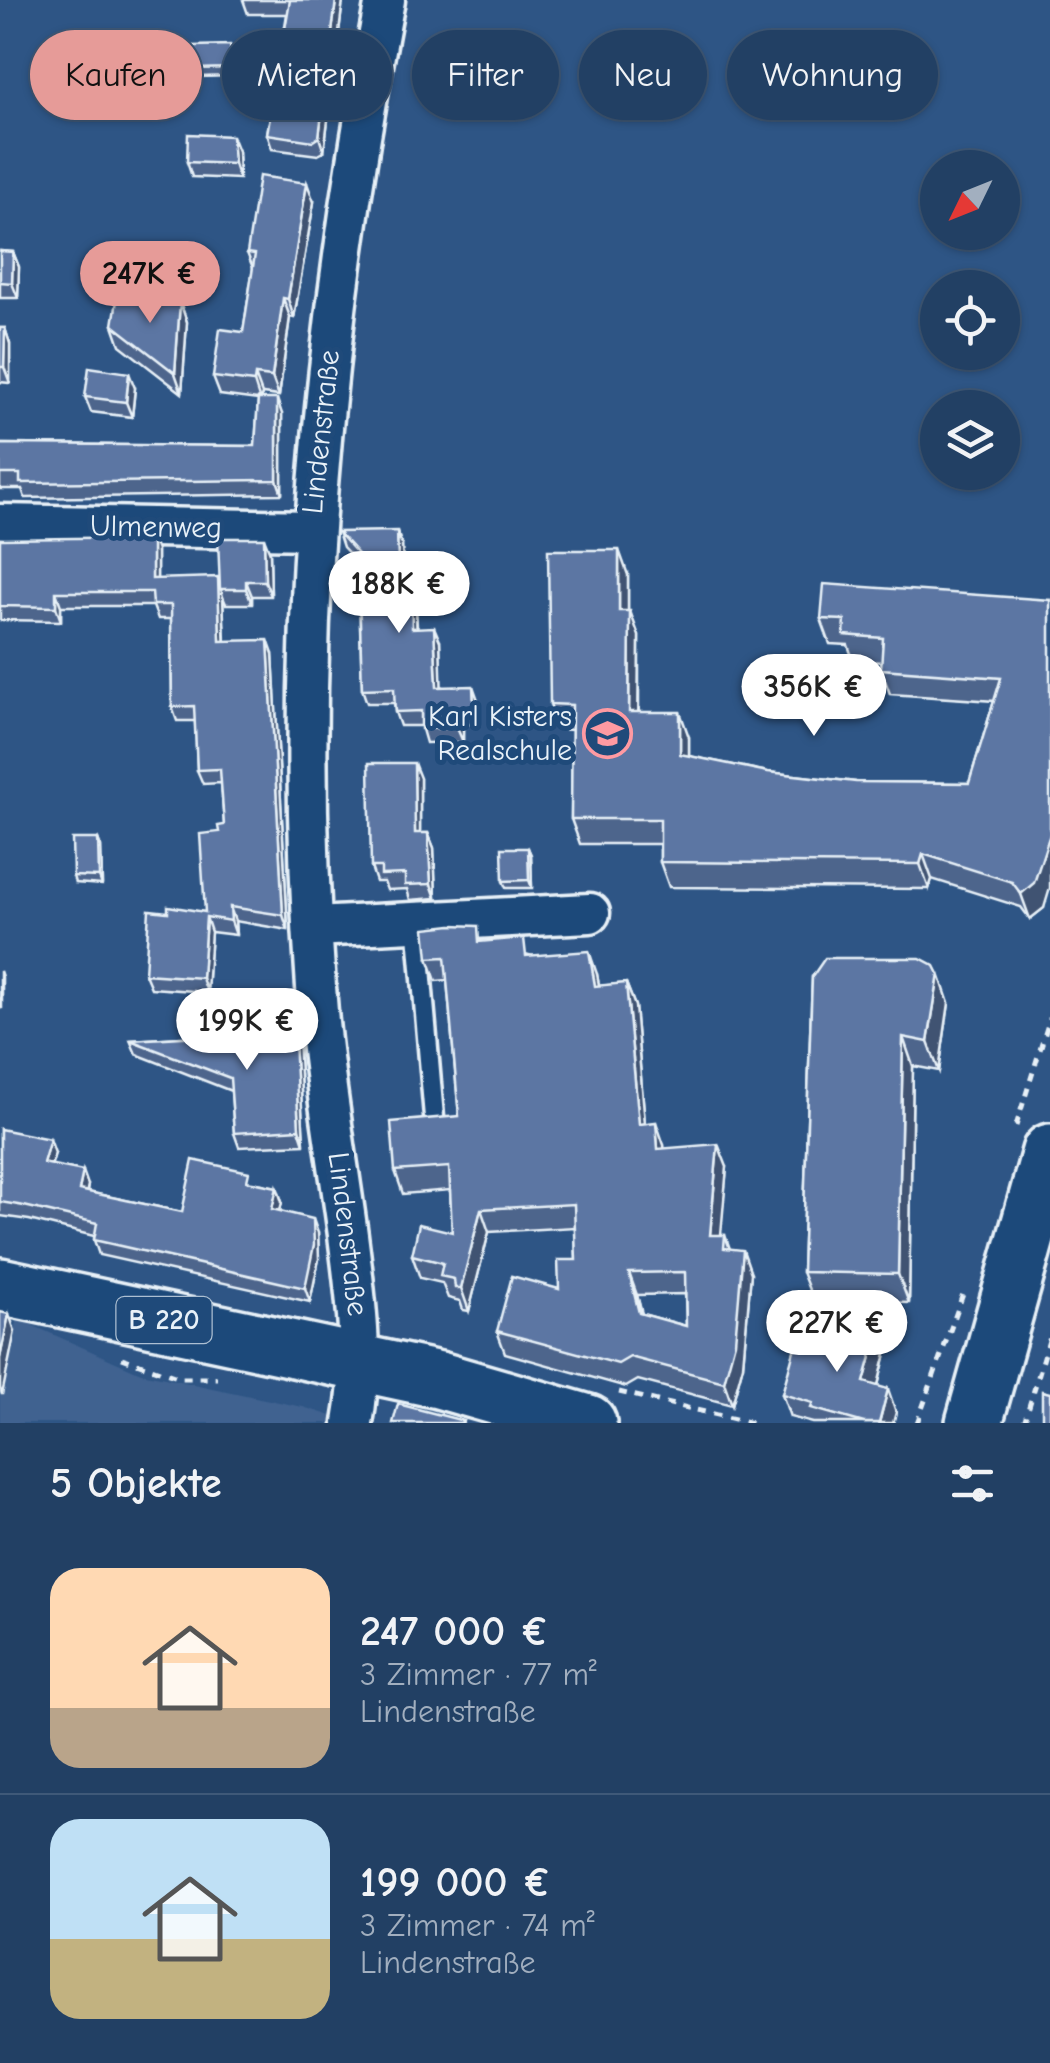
<!DOCTYPE html>
<html lang="de">
<meta charset="utf-8">
<style>
:root{--surface:#224064;--page:#2a476a;--text:#f1f3f6;--muted:#a2afbf;--line:#3f5978;--accent:#e69b98}
body{margin:0;font-family:"Comic Neue",sans-serif;background:var(--page);color:var(--text);height:100vh;display:flex;flex-direction:column;font-size:38px;white-space:nowrap}
*{box-sizing:border-box;margin:0}
p{font-size:32px;color:var(--muted)}
.icon{flex:none;width:55px;height:55px;fill:none;stroke:currentColor;stroke-width:2;stroke-linecap:round;stroke-linejoin:round}
.map{position:relative;height:1423px;overflow:hidden}
.side{display:flex;flex-direction:column;background:var(--surface);flex:1}
.side>*{flex:none}
.banner{position:absolute;left:30px;top:30px;width:990px;height:90px;display:flex;gap:20px}
.needle{width:65px;rotate:227deg}
.buttons{position:absolute;left:920px;top:150px;display:grid;gap:20px}
.buttons a{display:grid;place-items:center;width:100px;height:100px;border-radius:50%;background:var(--surface);box-shadow:0 2px 8px #0004,0 0 0 2px var(--line);font-size:50px}
.price{position:absolute;translate:-50% -85px;padding:0 22px;border-radius:35px;background:#fff;color:#222;font-size:32px;line-height:65px;filter:drop-shadow(0 2px 5px #0008)}
.price::after{content:'';position:absolute;left:50%;top:60px;width:30px;height:22px;margin-left:-15px;background:inherit;clip-path:polygon(0 0,100% 0,50% 100%)}
.price.on{background:var(--accent);color:#111}
ul{padding:0;list-style:none}
li{display:flex;align-items:center;gap:30px;height:250px;padding:0 50px}
li+li{border-top:2px solid var(--line)}
li span{display:grid;place-items:center;flex:none;width:280px;height:200px;border-radius:30px;color:#555}
li>.icon{margin-inline-start:auto}
span .icon{width:120px;height:120px;fill:#fffc;stroke-width:1}
li b{font-size:42px}
h2{display:flex;justify-content:space-between;align-items:center;height:120px;padding:0 50px;font-size:42px}
.chip{padding:0 35px;border-radius:45px;background:var(--surface);box-shadow:0 2px 8px #0004,0 0 0 2px var(--line);font-size:35px;line-height:90px}
.chip.on{background:var(--accent);color:#111}
.map>svg:first-child{display:block}
.built{fill:#3f6290}
.lines{fill:none;stroke-linecap:round;stroke-linejoin:round}
.service-casing{stroke:#e8f1f8;stroke-width:25}
.minor-casing{stroke:#e8f1f8;stroke-width:45}
.primary-casing{stroke:#e8f1f8;stroke-width:62}
.path{stroke:#e8f1f8;stroke-width:5;stroke-dasharray:8 8;stroke-linecap:butt}
.service{stroke:#1f4a7a;stroke-width:18}
.minor{stroke:#1f4a7a;stroke-width:38}
.primary{stroke:#1f4a7a;stroke-width:55}
.wall{fill:#4e658c;stroke:#e8f1f8;stroke-width:2.5;fill-rule:evenodd}
.shaded-wall{fill:#405372;stroke:#e8f1f8;stroke-width:2.5}
.building{fill:#5b76a3;stroke:#e8f1f8;stroke-width:2.5;fill-rule:evenodd}
.labels{text-anchor:middle;dominant-baseline:central;stroke-width:10;stroke-linejoin:round;paint-order:stroke}
.shield{fill:#1f4a7a;stroke:#acbfd2;stroke-width:2.5}
.shield-label{font-size:28px;font-weight:bold;fill:#e8f1f8}
.street-label{font-size:30px;fill:#e8f1f8;stroke:#1f4a7a}
.poi-label{font-size:30px;fill:#e8f1f8;stroke:#1f4a7a;text-anchor:end}
</style>
<div class="map">
<svg width="1050" height="1423" viewBox="0 0 1050 1423">
<rect width="100%" height="100%" fill="#2e5585"/>
<filter id="ink" filterUnits="userSpaceOnUse"><feTurbulence type="fractalNoise" baseFrequency=".01" numOctaves="2"/><feDisplacementMap in="SourceGraphic" scale="20" xChannelSelector="R" yChannelSelector="G"/><feConvolveMatrix kernelMatrix="1 2 1 2 8 2 1 2 1" color-interpolation-filters="sRGB"/></filter>
<g filter="url(#ink)">
<!-- built -->
<path class="built" d="M18 1319 141 1373 303 1407 354 1423H0V1382Z"/>
<g class="lines">
<defs>
<path id="service" d="M417 922 434 1117"/>
<g id="minor">
<path d="M0 524 312 530"/>
<path d="M314 927 590 913"/>
<path d="M353 1423C365 1359 356 1299 348 1235 337 1153 322 1070 316 987 291 648 322 333 385 0"/>
</g>
<g id="primary">
<path d="M0 1286 439 1380 588 1423"/>
<path d="M974 1423 1050 1152"/>
</g>
</defs>
<!-- service casing -->
<use href="#service" class="service-casing"/>
<!-- minor casing -->
<use href="#minor" class="minor-casing"/>
<!-- primary casing -->
<use href="#primary" class="primary-casing"/>
<!-- path -->
<g class="path">
<path d="M1016 1126 1050 1018"/>
<path d="M122 1358 180 1378H217"/>
<path d="M619 1392 752 1423"/>
<path d="M917 1423 963 1294"/>
<path d="M1024 1423 1050 1337"/>
</g>
<!-- service -->
<use href="#service" class="service"/>
<!-- minor -->
<use href="#minor" class="minor"/>
<!-- primary -->
<use href="#primary" class="primary"/>
</g>
<!-- wall -->
<g class="wall">
<path d="M243 0H343L324 152 318 155 272 149 267 134 287 14H248Z"/>
<path d="M233 53 234 76 198 77 195 69Z"/>
<path d="M238 151 239 179 192 177 187 162Z"/>
<path d="M314 202 294 318 290 317 279 396 262 394 261 399 282 414V494L25 498 22 489H0V444L255 446 258 400 220 395 213 377 243 332 253 268 247 253Z"/>
<path d="M0 251 13 252 19 267 18 298H0Z"/>
<path d="M180 302 187 322 182 393 120 345 113 325Z"/>
<path d="M0 328H5L10 344V383L0 382Z"/>
<path d="M135 388 132 417 91 412 85 397Z"/>
<path d="M338 532 402 545 403 565H410L415 580 417 627 440 641 441 686 478 700 479 724H463V742L426 743 421 726H400L395 712 394 703H367L362 689 358 563 343 547Z"/>
<path d="M0 539 157 551V579L220 583 270 553 271 596H252V604H226L223 597 225 641 273 654 288 930 235 921 236 935 211 932 207 992 151 988 145 974 168 912H205L219 832 224 825 221 783 203 784 197 770 195 721H177L172 707 171 619H158L153 606H61V621L0 620Z"/>
<path d="M628 575V611L639 636V712L689 737V756L768 772 856 782 969 783 994 701 890 694 881 669V662L853 660 848 645 830 644 821 619 1050 600 1044 908 1030 919 1021 907 932 879 929 889 669 887 660 862V844H580L571 819 572 730 559 729 550 704Z"/>
<path d="M420 778V833H428L434 848 436 898 410 900 407 889 387 890 384 882H376L371 867Z"/>
<path d="M98 839 101 847 102 885 75 883 73 876Z"/>
<path d="M528 848 531 855 532 888H506L503 881Z"/>
<path d="M483 942 597 974 599 986 626 983 635 1006 645 1124 664 1145V1149L727 1167 720 1235H725L730 1249 751 1273 743 1365 732 1405 638 1380 626 1387 505 1353 497 1331 559 1289 576 1260 575 1227 489 1232 469 1311 463 1310 460 1301 448 1298 442 1283 420 1278 412 1255 452 1232 450 1190 403 1194 395 1171 459 1116 447 980 436 981 428 958ZM685 1294 686 1326 642 1314 637 1295Z"/>
<path d="M812 977 949 1003 939 1071 913 1066 909 1303 813 1300 802 1272Z"/>
<path d="M293 1024 298 1039 304 1144 239 1147 234 1133 231 1091 136 1054 130 1040 253 1033Z"/>
<path d="M0 1129 55 1153 51 1165 88 1185 87 1192 182 1212 253 1182 277 1187 282 1202 280 1211 318 1233 319 1259 310 1302 99 1255 94 1240V1236L29 1220 0 1216Z"/>
<path d="M878 1331 886 1353 878 1386 896 1412 893 1423H813L790 1417 782 1394Z"/>
</g>
<!-- shaded-wall -->
<g class="shaded-wall">
<path d="M336 0H343L324 152 319 137Z"/>
<path d="M230 45 233 53 234 76 232 68Z"/>
<path d="M232 136 238 151 239 179 234 164Z"/>
<path d="M307 183 314 202 294 318 288 299Z"/>
<path d="M13 252 19 267 18 298 12 283Z"/>
<path d="M283 298 290 317 279 396 272 377Z"/>
<path d="M180 302 187 322 182 393 175 373Z"/>
<path d="M5 328 10 344V383L4 367Z"/>
<path d="M129 373 135 388 132 417 126 402Z"/>
<path d="M255 375 262 394 260 401 254 382Z"/>
<path d="M277 399 282 414V494L277 480Z"/>
<path d="M397 531 402 545 403 580 398 566Z"/>
<path d="M152 537 157 551V593L152 579Z"/>
<path d="M264 538 270 553 271 596 265 581Z"/>
<path d="M619 550 628 575V636L619 611Z"/>
<path d="M410 565 415 580 417 642 412 628Z"/>
<path d="M218 577 223 597 225 655 220 641Z"/>
<path d="M246 581 252 596V604L246 589Z"/>
<path d="M56 592 61 606V621L56 607Z"/>
<path d="M630 611 639 636 638 737 629 712Z"/>
<path d="M434 627 440 641 442 701 437 687Z"/>
<path d="M268 640 273 654 288 930 283 915Z"/>
<path d="M473 686 478 700 479 724 474 709Z"/>
<path d="M457 710 463 724V742L457 728Z"/>
<path d="M680 712 689 737V779L680 754Z"/>
<path d="M414 763 420 778V848L415 833Z"/>
<path d="M428 833 434 848 436 898 431 884Z"/>
<path d="M1050 834V888L1044 908 1030 919 1021 894Z"/>
<path d="M98 839 101 847 102 885 99 877Z"/>
<path d="M528 848 531 855 532 888 529 880Z"/>
<path d="M923 854 932 879 929 889 920 864Z"/>
<path d="M230 907 235 921 236 935 231 921Z"/>
<path d="M206 917 211 932 207 992 202 978Z"/>
<path d="M589 951 597 974 603 1009 595 986Z"/>
<path d="M0 971 2 977V1009L0 1004Z"/>
<path d="M939 974 949 1003 939 1071 928 1042Z"/>
<path d="M626 983 635 1006 647 1147 639 1124Z"/>
<path d="M293 1024 298 1039 304 1144 299 1129Z"/>
<path d="M903 1037 913 1066 909 1303 898 1274Z"/>
<path d="M656 1122 664 1145 666 1172 658 1149Z"/>
<path d="M50 1139 55 1153 48 1177 43 1163Z"/>
<path d="M718 1144 727 1167 719 1257 710 1235Z"/>
<path d="M83 1171 88 1185 84 1204 79 1190Z"/>
<path d="M277 1187 282 1202 277 1224 272 1209Z"/>
<path d="M481 1209 489 1232 469 1311 461 1288Z"/>
<path d="M313 1219 318 1233 319 1259 310 1302 305 1288Z"/>
<path d="M743 1250 751 1273 743 1365 732 1405 724 1382Z"/>
<path d="M629 1273 637 1295 647 1336 639 1313Z"/>
<path d="M9 1314 15 1331 2 1395 0 1388V1358Z"/>
<path d="M878 1331 886 1353 873 1405 864 1382Z"/>
<path d="M888 1389 896 1412 893 1423H879Z"/>
</g>
<!-- building -->
<g class="building">
<path d="M290 0H336L319 137 313 141 267 134Z"/>
<path d="M230 45 232 68 195 69 194 46Z"/>
<path d="M188 134 232 136 234 164 187 162Z"/>
<path d="M259 176 307 183 288 299 283 298 272 377 255 375 254 382 213 377 220 329 243 332 255 254 247 253Z"/>
<path d="M0 251 13 252 12 283 0 282Z"/>
<path d="M118 294 180 302 175 373 113 325Z"/>
<path d="M0 328H5L4 367H0Z"/>
<path d="M89 367 129 373 126 402 85 397Z"/>
<path d="M258 399H277V480L20 483V474H0V444L255 446Z"/>
<path d="M397 531 398 566 410 565 412 628 434 627 437 687 473 686 474 709 457 710V728L421 729V711L395 712 394 688 362 689 358 554 338 532Z"/>
<path d="M152 537V579L218 577 220 641 268 640 283 915 230 907 231 921 206 917 202 978 145 974 149 910 168 912V906L205 912 200 834 219 832 218 826 224 825 220 769 197 770 194 706 172 707 171 605H153L152 592H56V607L0 606V539Z"/>
<path d="M218 538H264L265 581H246V589H220Z"/>
<path d="M548 550H619V611H630L629 712H680V754L768 772 856 782 969 783 1001 678 881 669 883 638 844 635 845 620 821 619 824 584 1050 600V834L1034 883 1021 894 1012 882 923 854 920 864 660 862V819H571L572 705 550 704Z"/>
<path d="M369 763H414L415 833H428L431 884 405 885V874L381 875V867H371Z"/>
<path d="M72 839H98L99 877 73 876Z"/>
<path d="M502 848H528L529 880 503 881Z"/>
<path d="M452 925 478 926 479 942 524 938 526 956 589 951 595 986 626 983 639 1124 656 1122 658 1149 718 1144 710 1235H725L724 1248 743 1250 735 1342 724 1382 630 1357 618 1364 497 1331 512 1276 559 1289 558 1260H576L574 1204 481 1209 461 1288H455L454 1279 440 1276 443 1263 412 1255 419 1224 452 1232 449 1167 395 1171 391 1122 459 1116 445 957 428 958 425 928ZM685 1272 686 1326 639 1313 629 1273Z"/>
<path d="M825 958H920L935 966 939 974 928 1042 903 1037 898 1274 802 1272 812 977Z"/>
<path d="M293 1024 299 1129 234 1133 230 1078 130 1040 253 1033V1028Z"/>
<path d="M0 1129 50 1139 43 1163 83 1171 79 1190 182 1212 193 1160 249 1172 247 1181 277 1187 272 1209 313 1219 314 1245 305 1288 94 1240 97 1223 24 1206 0 1202Z"/>
<path d="M0 1312 9 1314 0 1358Z"/>
<path d="M819 1330 878 1331 864 1382 888 1389 879 1423H864L811 1408 813 1403 782 1394 796 1343Z"/>
<path d="M1042 1391 1050 1393V1423H1042Z"/>
<path d="M398 1404 464 1421 463 1423H393Z"/>
</g>
</g>
<!-- icons -->
<defs>
<symbol id="school-ring" viewBox="-11 -11 22 22"><circle r="9.5" fill="#1f4a7a" stroke="#ff9aa2" stroke-width="1.5"/><path d="M0-5L7-2L0 1L-7-2ZM-4 1L0 2.5L4 1V4Q0 6-4 4Z" fill="#ff9aa2"/></symbol>
</defs>
<g fill-rule="evenodd">
<use href="#school-ring" x="580" y="706" width="55" height="55"/>
</g>
<g class="labels">
<!-- shield labels -->
<rect class="shield" x="116.5" y="1297" width="95" height="46" rx="8"/>
<g class="shield-label">
<text x="164" y="1320">B 220</text>
</g>
<!-- street labels -->
<g class="street-label">
<text transform="translate(321 432) rotate(-84)">Lindenstraße</text>
<text transform="translate(156 527) rotate(1)">Ulmenweg</text>
<text transform="translate(348 1234) rotate(83)">Lindenstraße</text>
</g>
<!-- poi labels -->
<g class="poi-label">
<text x="572" y="716">Karl Kisters<tspan x="572" dy="34">Realschule</tspan></text>
</g>
</g>
</svg>
<div class="buttons">
<a><svg class="needle" viewBox="-14 -14 28 28"><path d="M0-13l5 13h-10z" fill="#e53935"/><path d="M0 13l5-13h-10z" fill="#a2afbf"/></svg></a>
<a><svg class="icon" aria-label="locate" viewBox="0 0 24 24"><circle cx="12" cy="12" r="6"/><path d="M12 2v4M12 18v4M2 12h4M18 12h4"/></svg></a>
<a><svg class="icon" aria-label="layers" viewBox="0 0 24 24"><path d="M12 4l9 5-9 5-9-5zM3 14l9 5 9-5"/></svg></a>
</div>
<b class="price on" style="left:150px;top:326px">247K €</b>
<b class="price" style="left:399px;top:636px">188K €</b>
<b class="price" style="left:814px;top:739px">356K €</b>
<b class="price" style="left:247px;top:1073px">199K €</b>
<b class="price" style="left:837px;top:1375px">227K €</b>
<div class="banner">
<a class="chip on">Kaufen</a>
<a class="chip">Mieten</a>
<a class="chip">Filter</a>
<a class="chip">Neu</a>
<a class="chip">Wohnung</a>
</div>
</div>
<section class="side">
<h2>5 Objekte<svg class="icon" aria-label="filters" viewBox="0 0 24 24"><path d="M4 7h16M4 17h16"/><circle cx="9" cy="7" r="2"/><circle cx="15" cy="17" r="2"/></svg></h2>
<ul>
<li><span style="background:linear-gradient(#ffd9b3 70%,#b9a48a 0)"><svg class="icon" aria-label="home" viewBox="0 0 24 24"><path d="M3 11l9-7 9 7M6 9v11h12V9"/></svg></span><div><b>247 000 €</b><p>3 Zimmer · 77 m²</p><p>Lindenstraße</p></div></li>
<li><span style="background:linear-gradient(#bfe0f5 60%,#c2b280 0)"><svg class="icon" aria-label="home" viewBox="0 0 24 24"><path d="M3 11l9-7 9 7M6 9v11h12V9"/></svg></span><div><b>199 000 €</b><p>3 Zimmer · 74 m²</p><p>Lindenstraße</p></div></li>
</ul>
</section>
